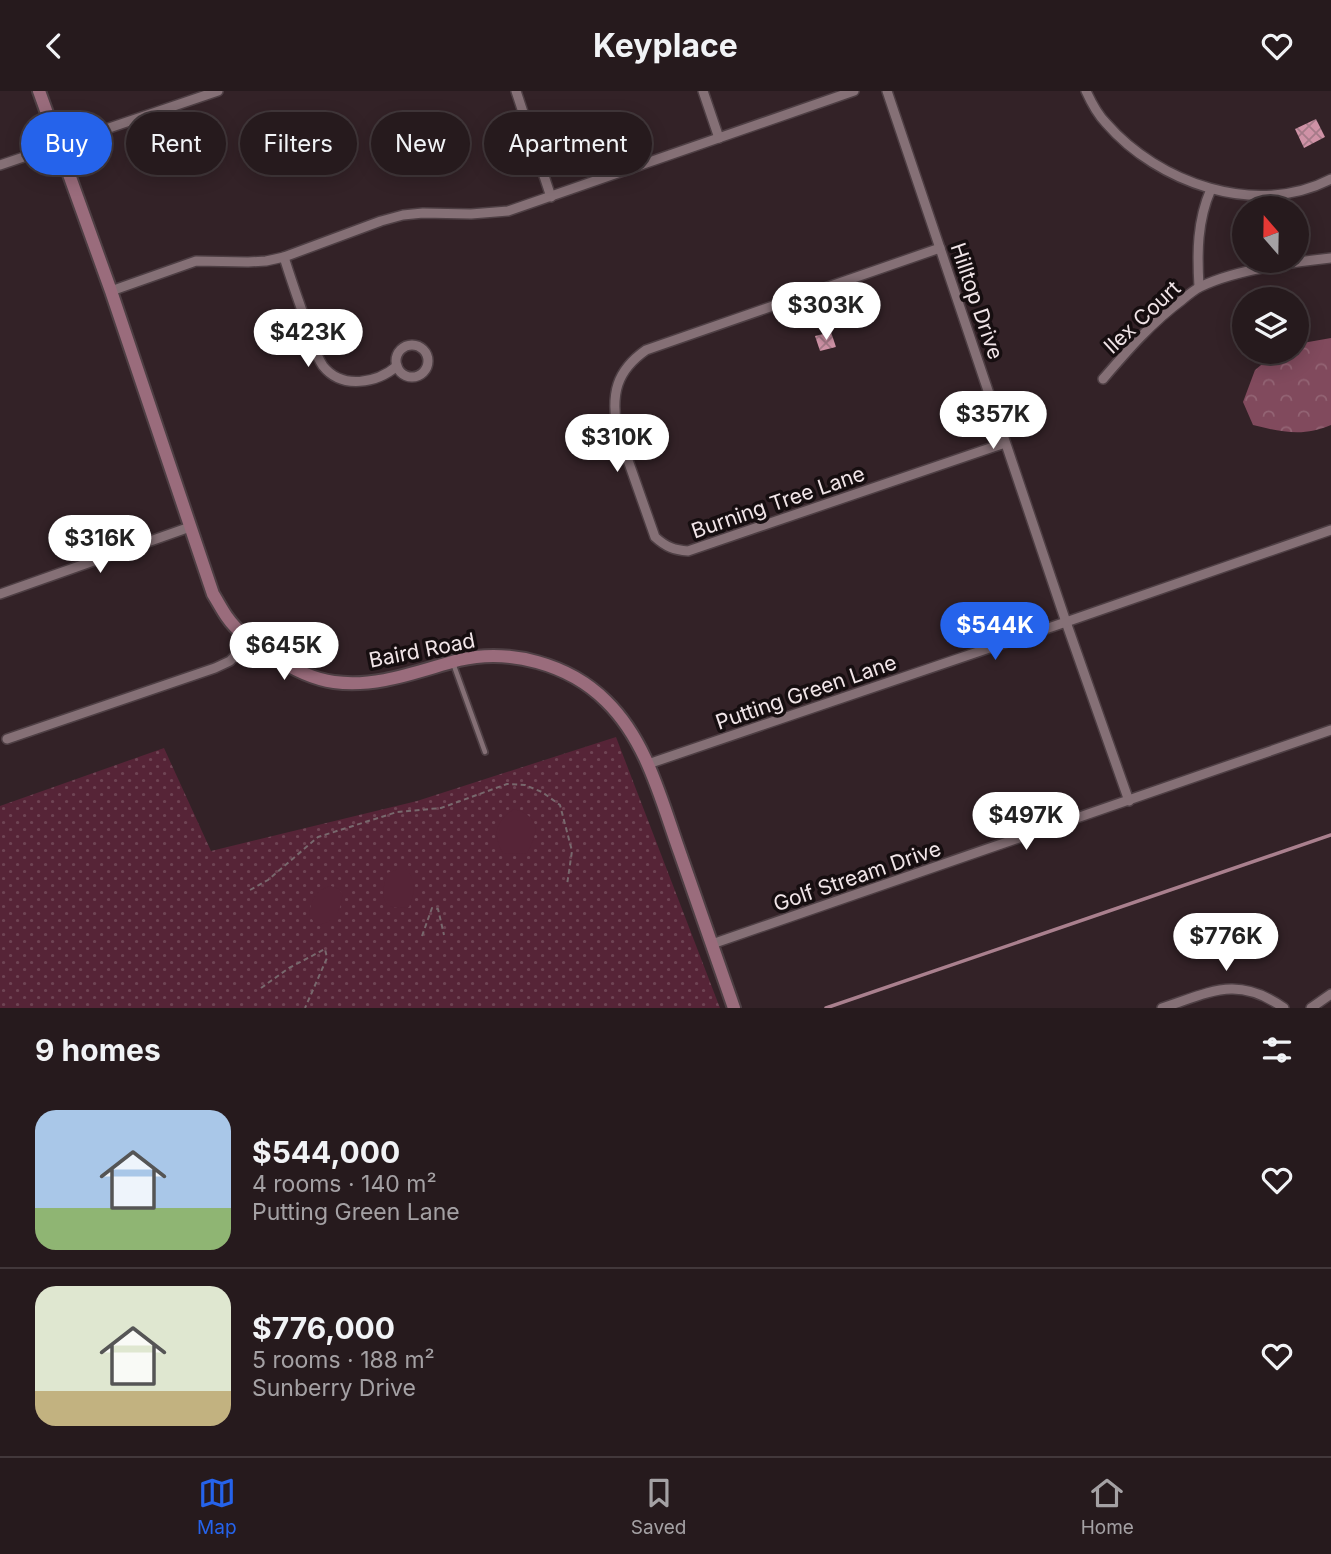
<!DOCTYPE html>
<meta charset="utf-8">
<style>
:root{--surface:#261a1d;--page:#2e2326;--text:#f1f3f6;--muted:#a4a1a4;--line:#42383b;--accent:#2563eb}
body{margin:0;font-family:Inter,sans-serif;background:var(--page);color:var(--text);height:100vh;display:flex;flex-direction:column;font-size:26px;white-space:nowrap}
*{box-sizing:border-box;margin:0}
p{font-size:23px;color:var(--muted)}
.icon{flex:none;width:38px;height:38px;fill:none;stroke:currentColor;stroke-width:2;stroke-linecap:round;stroke-linejoin:round}
.map{position:relative;height:917px;overflow:hidden}
.details{display:flex;flex-direction:column;background:var(--surface);flex:1}
.details>*{flex:none}
.hud{position:absolute;left:21px;top:21px;width:700px;height:63px;display:flex;gap:14px}
.needle{width:46px;rotate:340deg}
.fabs{position:absolute;left:1232px;top:105px;display:grid;gap:14px}
.fabs a{display:grid;place-items:center;width:77px;height:77px;border-radius:50%;background:var(--surface);box-shadow:0 4px 18px #0003,0 0 0 2px var(--line);font-size:35px}
.price{position:absolute;translate:-50% -60px;padding:0 16px;border-radius:24px;background:#fff;color:#222;font-size:23px;line-height:46px;filter:drop-shadow(0 2px 4px #0008)}
.price::after{content:'';position:absolute;left:50%;top:42px;width:21px;height:16px;margin-left:-10px;background:inherit;clip-path:polygon(0 0,100% 0,50% 100%)}
.price.current{background:var(--accent);color:#fff}
ul{padding:0;list-style:none}
li{display:flex;align-items:center;gap:21px;height:175px;padding:0 35px}
li+li{border-top:2px solid var(--line)}
li span{display:grid;place-items:center;flex:none;width:196px;height:140px;border-radius:21px;color:#555}
li>.icon{margin-inline-start:auto}
span .icon{width:84px;height:84px;fill:#fffc;stroke-width:1}
li b{font-size:30px}
h2{display:flex;justify-content:space-between;align-items:center;height:84px;padding:0 35px;font-size:30px}
.tag{padding:0 24px;border-radius:32px;background:var(--surface);box-shadow:0 4px 18px #0003,0 0 0 2px var(--line);font-size:24px;line-height:63px}
.tag.current{background:var(--accent);color:#fff}
header{display:flex;justify-content:space-between;align-items:center;height:91px;padding:0 35px;background:var(--surface);font-size:32px;font-weight:700}
.dock{display:flex;justify-content:space-around;align-items:center;height:98px;border-top:2px solid var(--line);background:var(--surface);font-size:19px;color:var(--muted)}
.dock a{display:grid;justify-items:center;gap:4px}
.dock .current{color:var(--accent)}
.map>svg:first-child{display:block}
.grass{fill:url(#grass-dots)}
.forest{fill:url(#forest-crowns)}
.park{fill:#562437}
.lines{fill:none;stroke-linecap:round;stroke-linejoin:round}
.stream{stroke:#aa808e;stroke-width:3.5}
.building{fill:url(#building-cross-hatch)}
.lane-casing{stroke:#4e3f44;stroke-width:8}
.street-casing{stroke:#4e3f44;stroke-width:12}
.secondary-casing{stroke:#4e3f44;stroke-width:16}
.path{stroke:#78686d;stroke-width:2;stroke-dasharray:5 3.5;stroke-linecap:butt}
.lane{stroke:#857076;stroke-width:4.5}
.street{stroke:#857076;stroke-width:9}
.secondary{stroke:#9a6c7c;stroke-width:12}
.labels{text-anchor:middle;dominant-baseline:central;stroke-width:7;stroke-linejoin:round;paint-order:stroke}
.street-label{font-size:21px;fill:#f1e5e8;stroke:#160e10}
</style>
<header><svg class="icon" aria-label="back" viewBox="0 0 24 24"><path d="M15 5l-7 7 7 7"/></svg>Keyplace<svg class="icon" aria-label="heart" viewBox="0 0 24 24"><path d="M12 20l-8-8c-3-5 5-10 8-4 3-6 11-1 8 4z"/></svg></header>
<div class="map">
<svg width="1331" height="917" viewBox="0 0 1331 917">
<defs>
<pattern id="grass-dots" width="8" height="8" patternUnits="userSpaceOnUse" patternTransform="scale(1.75)"><rect width="8" height="8" fill="#562437"/><path d="M2 2h.1M6 6h.1" fill="none" stroke="#6f4454" stroke-width="1.8" stroke-linecap="round"/></pattern>
<pattern id="forest-crowns" width="20" height="18" patternUnits="userSpaceOnUse" patternTransform="scale(1.75)"><rect width="20" height="18" fill="#814a5d"/><path d="M2 6a3 3 0 1 1 6 0M12 15a3 3 0 1 1 6 0" fill="none" stroke="#936474"/></pattern>
<pattern id="building-cross-hatch" width="8" height="8" patternUnits="userSpaceOnUse" patternTransform="scale(1.75)"><rect width="8" height="8" fill="#cf92a6"/><path d="M0 0l8 8M0 8l8-8" fill="none" stroke="#a67b89"/></pattern>
</defs>
<rect width="100%" height="100%" fill="#332227"/>
<!-- grass -->
<path class="grass" d="M616 646 720 917H0V715L164 657 211 760 417 710Z"/>
<!-- forest -->
<path class="forest" d="M1331 247V334C1304 346 1281 341 1253 334L1243 311 1255 279 1277 261H1297V253Z"/>
<!-- park -->
<g class="park">
<path d="M514 718C541 726 539 740 527 762L503 763C493 742 494 732 514 718Z"/>
<path d="M399 778H406C417 790 415 802 409 816 379 821 381 804 387 782Z"/>
<path d="M331 795 339 798 342 802C343 819 333 833 316 834L309 824C310 810 317 798 331 795Z"/>
</g>
<g class="lines">
<!-- stream -->
<path class="stream" d="M826 917 1331 744"/>
</g>
<!-- building -->
<g class="building">
<path d="M1316 28 1325 46 1304 57 1295 38Z"/>
<path d="M831 241 836 256 820 260 815 245Z"/>
</g>
<g class="lines">
<defs>
<path id="lane" d="M453 572 485 661"/>
<g id="street">
<path d="M516 0 551 106"/>
<path d="M703 0 719 47"/>
<path d="M887 0 1066 531 1129 710"/>
<path d="M1086 0C1091 11 1097 23 1106 32 1158 92 1256 127 1331 88"/>
<path d="M0 74 218 0"/>
<path d="M940 157 646 259C616 280 611 303 617 338L655 446C666 456 674 459 688 460L1005 352"/>
<path d="M284 166C291 189 299 211 307 234 311 248 315 263 323 275 342 299 377 292 397 275"/>
<path d="M1199 196C1197 162 1197 130 1211 98"/>
<path d="M111 200 196 170 248 171 266 170 284 166 381 130 403 124 423 122 471 123 508 120 854 0"/>
<circle cx="412" cy="270" r="16"/>
<path d="M1103 288C1127 260 1152 231 1182 209 1188 204 1194 199 1200 196 1234 179 1293 171 1331 167"/>
<path d="M0 503 190 436"/>
<path d="M7 648 215 577 230 570 250 549"/>
<path d="M648 673 1066 531 1331 439"/>
<path d="M712 853 1331 639"/>
<path d="M1162 917C1211 901 1237 884 1284 917"/>
<path d="M1311 917 1331 903"/>
</g>
<path id="secondary" d="M39 0 111 200 213 503C218 511 222 519 227 526 238 542 255 553 271 564 289 576 312 588 334 591 377 597 418 580 459 569 509 557 569 573 606 610 647 650 661 709 680 762 698 813 716 865 734 917"/>
</defs>
<!-- lane casing -->
<use href="#lane" class="lane-casing"/>
<!-- street casing -->
<use href="#street" class="street-casing"/>
<!-- secondary casing -->
<use href="#secondary" class="secondary-casing"/>
<!-- path -->
<g class="path">
<path d="M250 799 268 789 318 746 397 721 441 717 507 693 525 694 542 701 560 714 572 760 567 794"/>
<path d="M422 845 432 817 438 818 444 844"/>
<path d="M261 897 289 877 325 858 327 867 305 917"/>
</g>
<!-- lane -->
<use href="#lane" class="lane"/>
<!-- street -->
<use href="#street" class="street"/>
<!-- secondary -->
<use href="#secondary" class="secondary"/>
</g>
<g class="labels">
<!-- street labels -->
<g class="street-label">
<text transform="translate(977 210) rotate(71)">Hilltop Drive</text>
<text transform="translate(1142 226) rotate(-43)">Ilex Court</text>
<text transform="translate(778 411) rotate(-19)">Burning Tree Lane</text>
<text transform="translate(422 559) rotate(-11)">Baird Road</text>
<text transform="translate(806 601) rotate(-19)">Putting Green Lane</text>
<text transform="translate(857 785) rotate(-19)">Golf Stream Drive</text>
</g>
</g>
</svg>
<div class="fabs">
<a><svg class="needle" viewBox="-14 -14 28 28"><path d="M0-13l5 13h-10z" fill="#e53935"/><path d="M0 13l5-13h-10z" fill="#a4a1a4"/></svg></a>
<a><svg class="icon" aria-label="layers" viewBox="0 0 24 24"><path d="M12 4l9 5-9 5-9-5zM3 14l9 5 9-5"/></svg></a>
</div>
<b class="price" style="left:826px;top:251px">$303K</b>
<b class="price" style="left:308px;top:278px">$423K</b>
<b class="price" style="left:993px;top:360px">$357K</b>
<b class="price" style="left:617px;top:383px">$310K</b>
<b class="price" style="left:100px;top:484px">$316K</b>
<b class="price current" style="left:995px;top:571px">$544K</b>
<b class="price" style="left:284px;top:591px">$645K</b>
<b class="price" style="left:1026px;top:761px">$497K</b>
<b class="price" style="left:1226px;top:882px">$776K</b>
<div class="hud">
<a class="tag current">Buy</a>
<a class="tag">Rent</a>
<a class="tag">Filters</a>
<a class="tag">New</a>
<a class="tag">Apartment</a>
</div>
</div>
<section class="details">
<h2>9 homes<svg class="icon" aria-label="filters" viewBox="0 0 24 24"><path d="M4 7h16M4 17h16"/><circle cx="9" cy="7" r="2"/><circle cx="15" cy="17" r="2"/></svg></h2>
<ul>
<li><span style="background:linear-gradient(#a9c7e8 70%,#8fb573 0)"><svg class="icon" aria-label="home" viewBox="0 0 24 24"><path d="M3 11l9-7 9 7M6 9v11h12V9"/></svg></span><div><b>$544,000</b><p>4 rooms · 140 m²</p><p>Putting Green Lane</p></div><svg class="icon" aria-label="heart" viewBox="0 0 24 24"><path d="M12 20l-8-8c-3-5 5-10 8-4 3-6 11-1 8 4z"/></svg></li>
<li><span style="background:linear-gradient(#dfe7d0 75%,#c2b280 0)"><svg class="icon" aria-label="home" viewBox="0 0 24 24"><path d="M3 11l9-7 9 7M6 9v11h12V9"/></svg></span><div><b>$776,000</b><p>5 rooms · 188 m²</p><p>Sunberry Drive</p></div><svg class="icon" aria-label="heart" viewBox="0 0 24 24"><path d="M12 20l-8-8c-3-5 5-10 8-4 3-6 11-1 8 4z"/></svg></li>
</ul>
</section>
<nav class="dock">
<a class="current"><svg class="icon" aria-label="map" viewBox="0 0 24 24"><path d="M3 6l6-2 6 2 6-2v14l-6 2-6-2-6 2zM9 4v14M15 6v14"/></svg>Map</a>
<a><svg class="icon" aria-label="saved" viewBox="0 0 24 24"><path d="M7 4h10v16l-5-4-5 4z"/></svg>Saved</a>
<a><svg class="icon" aria-label="home" viewBox="0 0 24 24"><path d="M3 11l9-7 9 7M6 9v11h12V9"/></svg>Home</a>
</nav>
